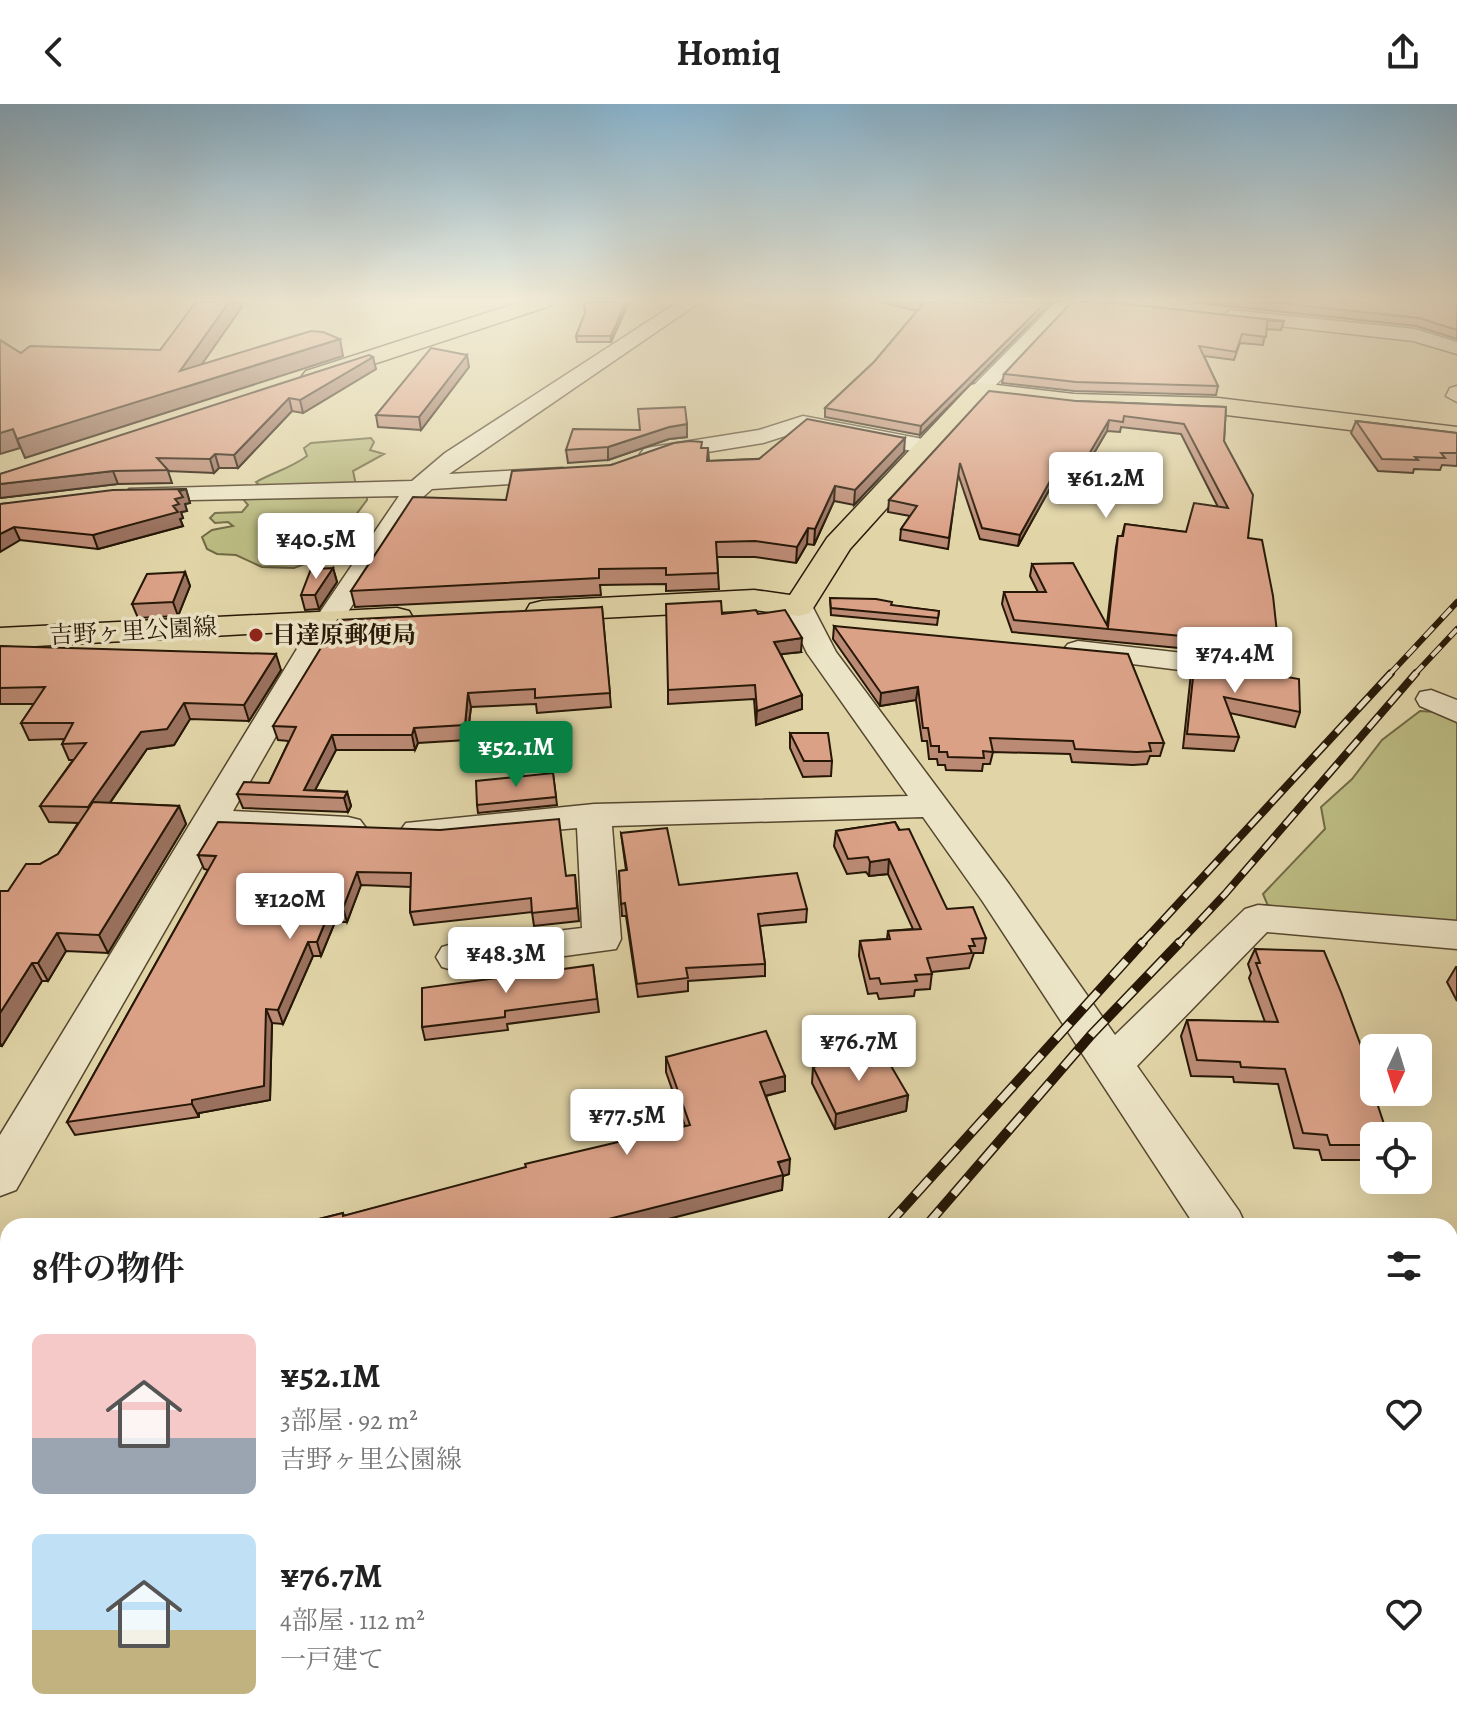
<!DOCTYPE html>
<html lang="ja">
<meta charset="utf-8">
<style>
:root{--surface:#fff;--page:#f2f2f2;--text:#222;--muted:#767676;--accent:#0b8043}
body{margin:0;font-family:Alegreya,"Noto Serif JP",serif;background:var(--page);color:var(--text);height:100vh;display:flex;flex-direction:column;font-size:30px;white-space:nowrap}
*{box-sizing:border-box;margin:0}
p{font-size:26px;color:var(--muted)}
.icon{flex:none;width:44px;height:44px;fill:none;stroke:currentColor;stroke-width:2;stroke-linecap:round;stroke-linejoin:round}
.map{position:relative;flex:1;overflow:hidden}
.panel{position:absolute;left:0px;top:1114px;width:1458px;height:514px;display:flex;flex-direction:column;background:var(--surface);border-radius:24px 24px 0 0;box-shadow:0 8px 32px #0002}
.panel>*{flex:none}
.needle{width:52px;rotate:184deg}
.fabs{position:absolute;left:1360px;top:930px;display:grid;gap:16px}
.fabs a{display:grid;place-items:center;width:72px;height:72px;border-radius:12px;background:var(--surface);box-shadow:0 8px 32px #0002;font-size:40px}
.price{position:absolute;translate:-50% -68px;padding:0 18px;border-radius:8px;background:#fff;color:#222;font-size:26px;line-height:52px;filter:drop-shadow(0 2px 4px #0008)}
.price::after{content:'';position:absolute;left:50%;top:48px;width:24px;height:18px;margin-left:-12px;background:inherit;clip-path:polygon(0 0,100% 0,50% 100%)}
.price.active{background:var(--accent);color:#fff}
ul{padding:0;list-style:none}
li{display:flex;align-items:center;gap:24px;height:200px;padding:0 32px}
li span{display:grid;place-items:center;flex:none;width:224px;height:160px;border-radius:12px;color:#555}
li>.icon{margin-inline-start:auto}
span .icon{width:96px;height:96px;fill:#fffc;stroke-width:1}
li b{font-size:34px}
h2{display:flex;justify-content:space-between;align-items:center;height:96px;padding:0 32px;font-size:34px}
header{display:flex;justify-content:space-between;align-items:center;height:104px;padding:0 32px;background:var(--surface);font-size:36px;font-weight:700}
.map>svg:first-child{display:block}
.green{fill:#bbbb82;stroke:#706944;stroke-width:2}
.lines{fill:none;stroke-linecap:round;stroke-linejoin:round}
.minor-casing{stroke:#55462e;stroke-width:3}
.major-casing{stroke:#261706;stroke-width:3}
.highway-casing{stroke:#261706;stroke-width:3}
.minor{fill:#ece4c6;fill-rule:evenodd}
.major{fill:#e1d5a8;fill-rule:evenodd}
.highway{fill:#e1d5a8;fill-rule:evenodd}
.rail-far3-casing{stroke:#261706;stroke-width:6}
.rail-far2-casing{stroke:#261706;stroke-width:8}
.rail-far1-casing{stroke:#261706;stroke-width:10}
.rail-casing{stroke:#261706;stroke-width:12}
.rail-far3{stroke:#ece4c6;stroke-width:4;stroke-dasharray:13;stroke-linecap:butt}
.rail-far2{stroke:#ece4c6;stroke-width:5;stroke-dasharray:16;stroke-linecap:butt}
.rail-far1{stroke:#ece4c6;stroke-width:7;stroke-dasharray:21;stroke-linecap:butt}
.rail{stroke:#ece4c6;stroke-width:9;stroke-dasharray:27;stroke-linecap:butt}
.wall{fill:#bb8a74;stroke:#261706;stroke-width:2}
.shaded-wall{fill:#99715e;stroke:#261706;stroke-width:2}
.building{fill:#daa187;stroke:#261706;stroke-width:2}
.poi-dot{fill:#8f2418;stroke:#ece4c6;stroke-width:3}
.labels{text-anchor:middle;dominant-baseline:central;stroke-width:7;stroke-linejoin:round;paint-order:stroke}
.far-street-label{font-size:24px;fill:#261706;stroke:#ece4c6}
.far-poi-label{font-size:24px;font-weight:bold;fill:#261706;stroke:#ece4c6;text-anchor:start}
</style>
<header><svg class="icon" aria-label="back" viewBox="0 0 24 24"><path d="M15 5l-7 7 7 7"/></svg>Homiq<svg class="icon" aria-label="share" viewBox="0 0 24 24"><path d="M12 15V3M7 8l5-5 5 5M5 13v7h14v-7"/></svg></header>
<div class="map">
<svg width="1457" height="1627" viewBox="0 0 1457 1627">
<rect width="100%" height="100%" fill="#e1d5a8"/>
<filter id="stains"><feTurbulence type="fractalNoise" baseFrequency=".0025" numOctaves="4"/><feColorMatrix values="0 0 0 0 .2 0 0 0 0 .09 0 0 0 0 .02 0 0 0 .5 -.17"/></filter>
<radialGradient id="worn" r=".72"><stop offset=".6" stop-color="#630" stop-opacity="0"/><stop offset="1" stop-color="#630" stop-opacity=".3"/></radialGradient>
<!-- green -->
<g class="green">
<path d="M371 334 374 338 370 346 384 350 353 367 356 381 367 390V396L352 416C355 432 352 437 340 447L311 446 300 450 310 458 294 464 262 463 236 451 217 450 207 445 202 433 212 426 233 422 228 418 215 419 210 414 215 409 242 408 248 401 243 395 258 390 261 383 256 378C274 368 291 364 307 352L304 344 311 339Z"/>
<path d="M1420 607 1437 608 1457 618V818L1268 802 1263 790 1325 725 1321 703 1352 675 1382 636Z"/>
</g>
<g class="lines">
<defs>
<g id="minor">
<path d="M678 198H700L449 370 562 364 570 366 574 371 570 376 432 385 423 393 342 517 233 707 348 713 360 716 366 724 360 732 348 735 221 729 16 1086 0 1092V1031L314 517 399 392 138 397 129 395 126 390 129 385 412 377 445 349Z"/>
<path d="M1056 198H1076L987 290H973L969 286 973 282Z"/>
<path d="M1231 206 1415 225 1457 238V250L1413 237 1224 216 1222 212Z"/>
<path d="M1457 282V298L1446 292 1450 284Z"/>
<path d="M803 312 928 336 936 338 939 343 936 348 928 350 804 326 763 339 652 357 644 355 640 350 644 345 652 343 759 326Z"/>
<path d="M799 494 809 496 836 548 1009 780 1115 931 1245 805 1258 801 1457 817V845L1267 828 1137 962 1239 1107 1246 1122H1195L983 798 923 713 612 722 621 835 616 845 456 867 442 863 436 853 442 843 456 839 582 824 577 724 418 738 406 735 400 727 406 719 594 700 908 692 807 549 785 502 789 496Z"/>
<path d="M1078 537 1244 556 1255 559 1259 565 1255 571 1244 574 1068 552 1063 546 1068 540Z"/>
<path d="M1431 586 1457 596V618L1420 602 1416 595 1420 588Z"/>
<path d="M0 1370 8 1371V1427L0 1426Z"/>
<path d="M1450 1427 1457 1430V1496L1450 1494Z"/>
</g>
<g id="major">
<path d="M980 279 1074 290 1218 294 1457 323V339L1218 310 1074 304 986 294 850 445 810 509 799 512 754 506 542 517 530 514 526 507 530 500 542 497 754 486 790 491 827 434 971 281Z"/>
<path d="M397 504 409 507 413 514 409 521 0 544V524Z"/>
</g>
<path id="highway" d="M520 198H553L550 202 322 277H306L302 272 306 267Z"/>
</defs>
<!-- minor casing -->
<use href="#minor" class="minor-casing"/>
<!-- major casing -->
<use href="#major" class="major-casing"/>
<!-- highway casing -->
<use href="#highway" class="highway-casing"/>
<!-- minor -->
<use href="#minor" class="minor"/>
<!-- major -->
<use href="#major" class="major"/>
<!-- highway -->
<use href="#highway" class="highway"/>
<defs>
<g id="rail-far3">
<path d="M1389 571 1457 498"/>
<path d="M1414 571 1457 525"/>
</g>
<g id="rail-far2">
<path d="M1141 840 1391 569"/>
<path d="M1178 840 1225 790 1416 569"/>
</g>
<g id="rail-far1">
<path d="M887 1122 1143 838"/>
<path d="M926 1122 1091 931 1180 838"/>
</g>
<g id="rail">
<path d="M418 1627 425 1620"/>
<path d="M488 1627 494 1620"/>
</g>
</defs>
<!-- rail-far3 casing -->
<use href="#rail-far3" class="rail-far3-casing"/>
<!-- rail-far2 casing -->
<use href="#rail-far2" class="rail-far2-casing"/>
<!-- rail-far1 casing -->
<use href="#rail-far1" class="rail-far1-casing"/>
<!-- rail casing -->
<use href="#rail" class="rail-casing"/>
<!-- rail-far3 -->
<use href="#rail-far3" class="rail-far3"/>
<!-- rail-far2 -->
<use href="#rail-far2" class="rail-far2"/>
<!-- rail-far1 -->
<use href="#rail-far1" class="rail-far1"/>
<!-- rail -->
<use href="#rail" class="rail"/>
</g>
<!-- wall -->
<g class="wall">
<path d="M584 198H629L611 238H577L576 232 585 209Z"/>
<path d="M880 198H1052L920 331 825 313V304L874 258 917 207Z"/>
<path d="M1072 198 1284 217 1281 226 1266 225 1263 241 1240 239 1234 256 1204 252 1218 282 1216 291 1074 287 1002 279 1004 270Z"/>
<path d="M1191 198H1457V235L1416 222Z"/>
<path d="M469 263 421 326 378 323 376 311Z"/>
<path d="M376 265 303 309 292 307 238 364H219L214 369 168 367 172 379 118 380 0 394V370Z"/>
<path d="M1076 297 1226 303 1224 337 1248 434 1279 547 1274 559 1200 546 1012 528 1002 500 1004 488H1038L1030 472 1032 460 1107 520 1116 443 1118 432H1122L1125 420 1186 428 1218 403 1181 330 1121 323 1120 328 1107 327 1074 383 1053 379 1018 442 980 435 958 370 948 445 900 436 901 425 910 412 888 408 889 396Z"/>
<path d="M1356 317 1457 329V362L1442 361 1440 366 1414 365 1413 369 1378 367 1351 329Z"/>
<path d="M687 320V333L669 335 608 356 568 359 566 346 640 326Z"/>
<path d="M702 344H708L709 357 904 348 854 401 834 397 814 441 807 440 796 459 755 453H717L719 485 666 487V480L600 481 601 491 355 503 351 487 506 396 611 361Z"/>
<path d="M186 385 190 399 185 400 187 407 181 408 183 414 180 415 183 422 98 445 20 436 0 400Z"/>
<path d="M333 464 337 478 319 505 305 506 301 491Z"/>
<path d="M185 468 190 482 178 512 138 514 132 500Z"/>
<path d="M830 494 939 507 937 521 831 511Z"/>
<path d="M602 503 611 603 537 609 536 600 471 603 467 636 418 639 415 646H336L315 686 347 688 351 702 348 708 243 704 237 690 269 679 289 637 278 636 273 622Z"/>
<path d="M722 510H758L801 548 781 550 802 605 756 621 754 595 668 600V586Z"/>
<path d="M834 522 1164 639 1160 652H1150L1147 660 1133 661 1072 658 1070 650 993 648 990 660H983L982 667 946 666 945 661H938L937 655H929L927 637H922L916 596 880 602 833 535Z"/>
<path d="M0 542 281 566 249 617 190 615 174 641 147 645 110 699 179 702 186 720 108 849 66 847 48 877H42L2 942H0V787H8L40 760 58 750 78 719 49 718 40 702 73 656H69L62 640 65 635 29 636 21 619 34 600H0Z"/>
<path d="M1195 555 1281 572 1300 608 1295 623 1230 609 1239 633 1234 647 1183 644 1191 569Z"/>
<path d="M790 629 832 657 831 672 803 673 790 644Z"/>
<path d="M553 669 557 701 478 709 477 701Z"/>
<path d="M895 718 947 805 986 834 983 849H974L969 864 932 868 930 885 915 886 914 892 879 895 877 889 868 890 859 852 860 837 887 835 888 827 913 825 888 770 869 772 866 768 847 770 834 742 836 727Z"/>
<path d="M621 729 679 781 807 805 806 818 760 822 765 860V872L688 877V887L638 893 626 812H622L619 767 626 766Z"/>
<path d="M198 751 566 772 575 771 579 817 534 822 532 808 414 821 410 808 411 783 361 781 347 818H335L321 852H313L283 920 272 919 270 996 199 1009V1013L75 1031 67 1018 208 766 204 765Z"/>
<path d="M1255 845 1371 969 1369 974 1374 1032V1056H1322L1319 1046 1294 1044 1278 980 1234 978 1233 973 1191 972 1181 932 1187 916 1265 918 1249 874 1251 869 1248 860Z"/>
<path d="M593 861 599 908 507 920 508 926 425 936 422 923Z"/>
<path d="M1456 863H1457V897L1447 878Z"/>
<path d="M666 953 785 972V987L766 992 789 1070 783 1072 782 1086 291 1122 343 1109 344 1112 685 1022 666 968Z"/>
<path d="M813 963 908 991 906 1007 835 1025 812 979Z"/>
<path d="M1385 1620H1450L1457 1627H1389Z"/>
</g>
<!-- shaded-wall -->
<g class="shaded-wall">
<path d="M229 198H241L242 203 186 283 340 235 343 252 25 354 17 335 180 267Z"/>
<path d="M626 198H629L611 238V232Z"/>
<path d="M1046 198H1052L920 331 921 322Z"/>
<path d="M467 251 469 263 421 326 419 313Z"/>
<path d="M373 253 376 265 303 309 300 296Z"/>
<path d="M289 294 292 307 238 364 234 351Z"/>
<path d="M1109 316 1107 327 1074 383 1076 372Z"/>
<path d="M687 320V333L669 335 608 356V343L669 323Z"/>
<path d="M13 325 20 344 0 350V329Z"/>
<path d="M905 334 904 348 854 401 855 386Z"/>
<path d="M215 350 219 364 214 369 210 355Z"/>
<path d="M113 367 118 380 0 394V380Z"/>
<path d="M1055 368 1053 379 1018 442 1020 431Z"/>
<path d="M835 382 834 397 814 441 815 425Z"/>
<path d="M186 385 190 399 185 400 187 407 181 408 183 414 180 415 183 422 98 445 93 431 173 402 179 387Z"/>
<path d="M14 423 20 436 0 448V430Z"/>
<path d="M808 424 807 440 796 459 797 443Z"/>
<path d="M333 464 337 478 319 505 315 491Z"/>
<path d="M185 468 190 482 178 512 173 498Z"/>
<path d="M802 534 801 548 774 551V538Z"/>
<path d="M276 550 281 566 249 617 244 601Z"/>
<path d="M918 583 916 596 880 602 881 589Z"/>
<path d="M468 589 471 603 467 636 465 621Z"/>
<path d="M802 591V605L756 621 757 607Z"/>
<path d="M184 599 190 615 174 641 147 645 95 720 88 703 141 628Z"/>
<path d="M414 624 418 639 415 646 412 631Z"/>
<path d="M332 631 336 646 312 692 304 686Z"/>
<path d="M347 688 351 702 348 708 344 694Z"/>
<path d="M179 702 186 720 108 849 99 831Z"/>
<path d="M889 755 888 770 869 772 870 758Z"/>
<path d="M357 768 361 781 347 818 343 804Z"/>
<path d="M331 804 335 818 321 852 317 838Z"/>
<path d="M57 829 66 847 48 877 38 859Z"/>
<path d="M308 838 313 852 283 920 278 906Z"/>
<path d="M32 859 42 877 2 942 0 939V909Z"/>
<path d="M266 905 272 919 270 996 199 1009V1013L192 1000V996Z"/>
<path d="M785 972V987L760 993V978Z"/>
<path d="M908 991 906 1007 835 1025 836 1010Z"/>
<path d="M790 1055 789 1070 783 1072 782 1086 641 1122H581Z"/>
<path d="M8 1225V1265L0 1283V1242Z"/>
<path d="M134 1620H152L151 1627H133Z"/>
</g>
<!-- building -->
<g class="building">
<path d="M196 198H229L180 267 311 227 323 228 340 235 17 335 13 325 0 329V236L21 249 30 242 160 246Z"/>
<path d="M584 198H626L611 232H576L585 209Z"/>
<path d="M916 198H1046L921 322 825 304 874 258 923 200Z"/>
<path d="M1072 198H1107L1284 217H1267L1266 233 1242 230 1236 248 1199 242 1218 282 1076 278 1004 270Z"/>
<path d="M1270 198H1457V226L1419 214Z"/>
<path d="M431 244 467 251 419 313 376 311Z"/>
<path d="M369 251 373 253 300 296 289 294 234 351 215 350 210 355 157 354 168 366 113 367 0 380V370Z"/>
<path d="M989 287 1076 297 1226 303 1224 337 1253 391 1248 434 1262 436 1273 492 1279 547 1203 534 1014 516 1004 488H1046L1032 460 1073 459 1108 523 1118 432H1123L1125 420 1186 428 1194 399 1228 404 1184 320 1124 312 1123 318 1109 316 1076 372 1055 368 1020 431 982 424 960 359 949 434 901 425 917 402 889 396Z"/>
<path d="M685 303 687 320 669 323 608 343 566 346 573 325 640 326 638 305Z"/>
<path d="M807 315 905 334 855 386 835 382 815 425 808 424 797 443 755 437 716 438 718 469 666 471V464L599 465V474L351 487 413 393 506 396 512 367 611 361 674 339 690 337 702 338 701 344H708L707 357 759 355Z"/>
<path d="M1356 317 1457 329V349H1441L1445 354 1415 353 1418 356 1382 355Z"/>
<path d="M186 385 179 387 183 393 175 395 179 400 173 402 178 408 93 431 14 423 0 430V400L113 386Z"/>
<path d="M333 464 315 491H301L311 465Z"/>
<path d="M185 468 173 498 132 500 147 470Z"/>
<path d="M830 494 876 495 892 498 891 501 939 507 938 514 831 504Z"/>
<path d="M721 497 722 510 756 506 758 510 785 506 802 534 774 538 802 591 757 607 755 581 668 586 666 500Z"/>
<path d="M602 503 610 589 535 594V585L468 589 465 621 414 624 412 631H332L304 686 347 688 344 694 237 690 244 678 269 679 296 623 273 622 338 516Z"/>
<path d="M834 522 1128 550 1164 639H1149L1151 647 1137 648 1075 645 1073 637 990 634 993 648 983 647 984 654 948 653 947 648H939V642H931L928 624H923L918 583 881 589Z"/>
<path d="M0 542 276 550 244 601 184 599 167 625 141 628 88 703 40 702 86 639 62 640 73 619H21L45 583 0 584Z"/>
<path d="M1195 555 1281 568V572L1299 575 1300 608 1224 593 1239 633 1187 630Z"/>
<path d="M790 629H828L832 657H804Z"/>
<path d="M553 669 556 693 477 701 476 677Z"/>
<path d="M93 698 179 702 99 831 57 829 38 859H32L0 909V787H8L26 760H40L58 750Z"/>
<path d="M559 715 566 772 575 771 577 804 532 809 531 794 410 808 411 769 357 768 343 804H331L317 838H308L278 906 266 905 264 982 192 996V1000L67 1018 216 752 198 751 218 718 440 726Z"/>
<path d="M895 718 899 726 909 725 947 805 973 803 986 834 972 835 975 842H969L972 849 927 854 932 870 915 871 917 877 881 880 879 874 870 875 860 837 890 835 888 827 921 825 889 755 870 758 868 753 848 755 836 727Z"/>
<path d="M667 724 679 781 797 769 807 805 758 810 765 860 686 864 688 874 637 880 625 799 621 800 619 767 627 766 621 729Z"/>
<path d="M1255 845 1324 847 1341 888 1371 969H1367L1388 1032H1374V1041H1330L1327 1031 1303 1029 1285 965 1241 963 1240 958 1197 956 1187 916 1278 918 1256 859H1260Z"/>
<path d="M593 861 597 895 505 907V913L422 923V884Z"/>
<path d="M766 927 785 972 760 978 790 1055 778 1058 783 1071 581 1122H291L343 1109V1112L526 1063 525 1060 690 1021 666 953Z"/>
<path d="M884 950 908 991 836 1010 813 963 854 953 858 957Z"/>
<path d="M0 1189 8 1190V1225L0 1242Z"/>
<path d="M1457 1545V1627H1408L1404 1620H1450V1548Z"/>
<path d="M69 1620H134L133 1627H47Z"/>
</g>
<!-- sky -->
<linearGradient id="sky" x2="0" y2="1"><stop stop-color="#87b5d2"/><stop offset="0.46" stop-color="#f2ecd8"/><stop offset="1" stop-color="#f2ecd8" stop-opacity="0"/></linearGradient>
<rect width="1457" height="426" fill="url(#sky)"/>
<!-- markers -->
<circle class="poi-dot" cx="256" cy="531" r="8"/>
<g class="labels">
<!-- far-street labels -->
<g class="far-street-label">
<text transform="translate(133 527) rotate(-3)">吉野ヶ里公園線</text>
</g>
<!-- far-poi labels -->
<g class="far-poi-label">
<text x="272" y="531">目達原郵便局</text>
</g>
</g>
<rect width="100%" height="100%" filter="url(#stains)"/>
<rect width="100%" height="100%" fill="url(#worn)"/>
</svg>
<div class="fabs">
<a><svg class="needle" viewBox="-14 -14 28 28"><path d="M0-13l5 13h-10z" fill="#e53935"/><path d="M0 13l5-13h-10z" fill="#767676"/></svg></a>
<a><svg class="icon" aria-label="locate" viewBox="0 0 24 24"><circle cx="12" cy="12" r="6"/><path d="M12 2v4M12 18v4M2 12h4M18 12h4"/></svg></a>
</div>
<b class="price" style="left:1106px;top:416px">¥61.2M</b>
<b class="price" style="left:316px;top:477px">¥40.5M</b>
<b class="price" style="left:1235px;top:591px">¥74.4M</b>
<b class="price active" style="left:516px;top:685px">¥52.1M</b>
<b class="price" style="left:290px;top:837px">¥120M</b>
<b class="price" style="left:506px;top:891px">¥48.3M</b>
<b class="price" style="left:859px;top:979px">¥76.7M</b>
<b class="price" style="left:627px;top:1053px">¥77.5M</b>
<section class="panel">
<h2>8件の物件<svg class="icon" aria-label="filters" viewBox="0 0 24 24"><path d="M4 7h16M4 17h16"/><circle cx="9" cy="7" r="2"/><circle cx="15" cy="17" r="2"/></svg></h2>
<ul>
<li><span style="background:linear-gradient(#f6c9c9 65%,#9aa5b1 0)"><svg class="icon" aria-label="home" viewBox="0 0 24 24"><path d="M3 11l9-7 9 7M6 9v11h12V9"/></svg></span><div><b>¥52.1M</b><p>3部屋 · 92 m²</p><p>吉野ヶ里公園線</p></div><svg class="icon" aria-label="heart" viewBox="0 0 24 24"><path d="M12 20l-8-8c-3-5 5-10 8-4 3-6 11-1 8 4z"/></svg></li>
<li><span style="background:linear-gradient(#bfe0f5 60%,#c2b280 0)"><svg class="icon" aria-label="home" viewBox="0 0 24 24"><path d="M3 11l9-7 9 7M6 9v11h12V9"/></svg></span><div><b>¥76.7M</b><p>4部屋 · 112 m²</p><p>一戸建て</p></div><svg class="icon" aria-label="heart" viewBox="0 0 24 24"><path d="M12 20l-8-8c-3-5 5-10 8-4 3-6 11-1 8 4z"/></svg></li>
</ul>
</section>
</div>
